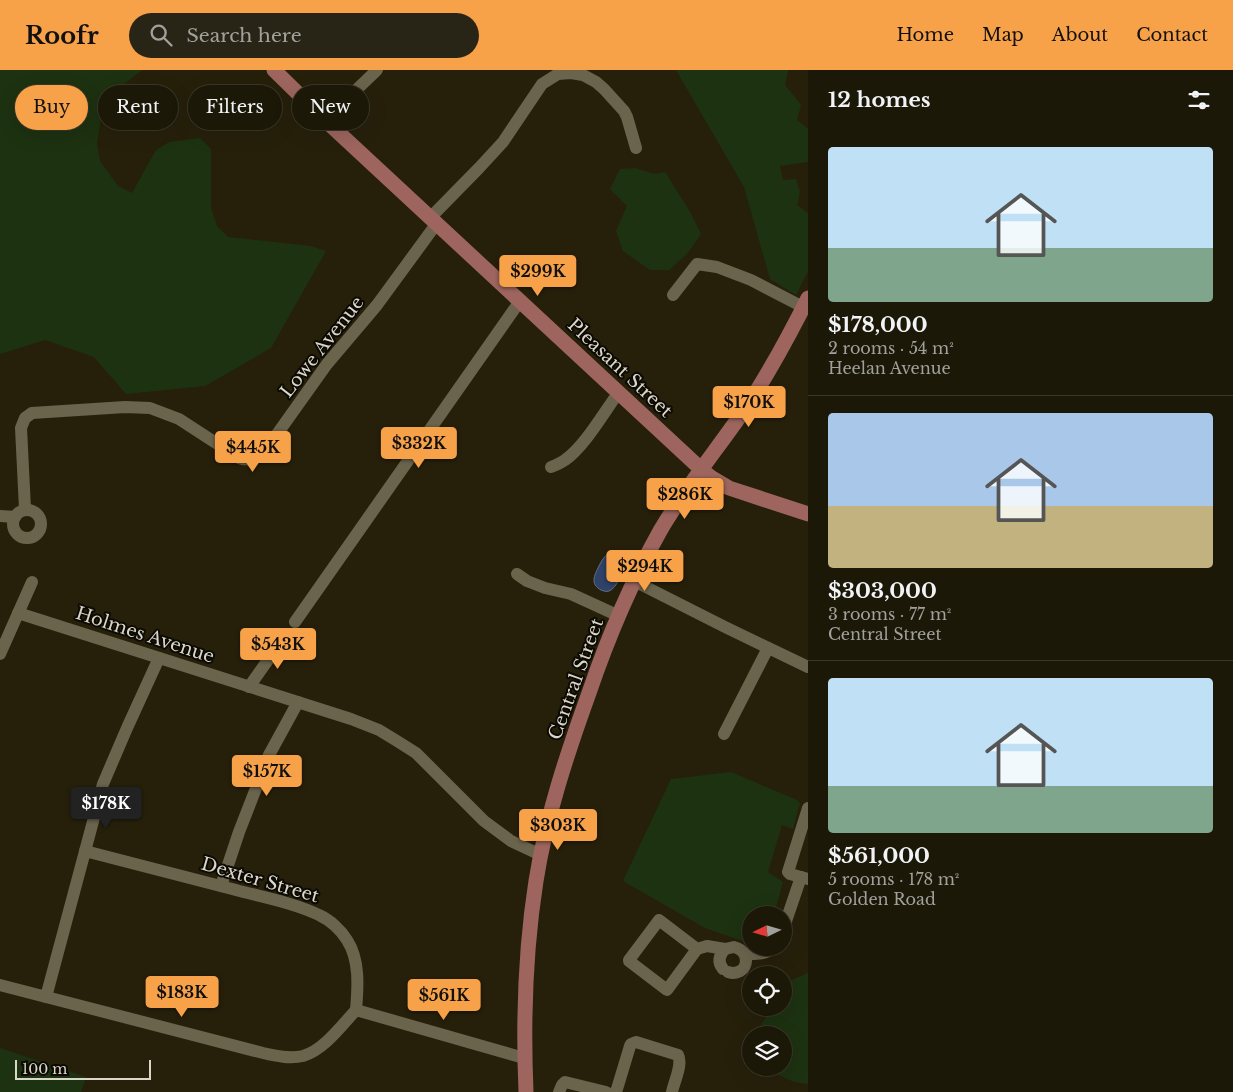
<!DOCTYPE html>
<meta charset="utf-8">
<style>
:root{--surface:#1c1808;--page:#292516;--text:#f1f3f6;--muted:#a0a09c;--line:#3a3729;--accent:#f7a149}
body{margin:0;font-family:"Libre Baskerville",serif;background:var(--page);color:var(--text);height:100vh;display:flex;flex-direction:column;font-size:19px;white-space:nowrap}
*{box-sizing:border-box;margin:0}
p{font-size:16px;color:var(--muted)}
.icon{flex:none;width:28px;height:28px;fill:none;stroke:currentColor;stroke-width:2;stroke-linecap:round;stroke-linejoin:round}
.map{position:relative;flex:1;overflow:hidden}
.panel{display:flex;flex-direction:column;background:var(--surface);width:425px}
.panel>*{flex:none}
.hud{position:absolute;left:15px;top:15px;width:475px;height:45px;display:flex;gap:10px}
.needle{width:32px;rotate:265deg}
.fabs{position:absolute;left:742px;top:836px;display:grid;gap:10px}
.fabs a{display:grid;place-items:center;width:50px;height:50px;border-radius:50%;background:var(--surface);box-shadow:0 5px 20px #0002,0 0 0 1px var(--line);font-size:25px}
.scale{position:absolute;left:15px;bottom:12px;width:136px;box-sizing:border-box;padding-left:5px;border:2px solid #dad6ca;border-top:0;font-size:14px;line-height:18px;white-space:nowrap;color:#dad6ca;-webkit-text-stroke:4px #0c0a03;paint-order:stroke}
.price{position:absolute;translate:-50% -42px;padding:0 11px;border-radius:5px;background:var(--accent);color:#111;font-size:16px;line-height:32px;filter:drop-shadow(0 1px 2px #0008)}
.price::after{content:'';position:absolute;left:50%;top:30px;width:15px;height:11px;margin-left:-8px;background:inherit;clip-path:polygon(0 0,100% 0,50% 100%)}
.price.selected{background:#222;color:#fff}
ul{padding:0;list-style:none}
li{display:grid;align-content:center;gap:10px;height:265px;padding:0 20px}
li+li{border-top:1px solid var(--line)}
li span{display:grid;place-items:center;height:155px;border-radius:5px;color:#555}
li>.icon{margin-inline-start:auto}
span .icon{width:90px;height:90px;fill:#fffc;stroke-width:1}
li b{font-size:21px}
h2{display:flex;justify-content:space-between;align-items:center;height:60px;padding:0 20px;font-size:21px}
.tag{padding:0 18px;border-radius:22px;background:var(--surface);box-shadow:0 5px 20px #0002,0 0 0 1px var(--line);font-size:18px;line-height:45px}
.tag.selected{background:var(--accent);color:#111}
header{display:flex;align-items:center;gap:30px;box-sizing:border-box;height:70px;padding:0 25px;background:var(--accent);color:#111}
header strong{font-size:24px}
nav{display:flex;gap:28px;margin-inline-start:auto;font-size:18px}
.search{width:350px;height:45px;background:var(--page);display:flex;align-items:center;gap:12px;box-sizing:border-box;padding:0 18px;border-radius:28px;color:var(--muted);font-size:19px}
main{display:flex;flex:1;min-height:0}
.map>svg:first-child{display:block}
.green{fill:#1d3211}
.water{fill:#2f4267;stroke:#626e85}
.lines{fill:none;stroke-linecap:round;stroke-linejoin:round}
.minor{stroke:#6b644d;stroke-width:12}
.major{stroke:#9d655e;stroke-width:15}
.labels{text-anchor:middle;dominant-baseline:central;stroke-width:4;stroke-linejoin:round;paint-order:stroke}
.street-label{font-size:18px;fill:#dad6ca;stroke:#0c0a03}
</style>
<header>
<strong>Roofr</strong>
<div class="search"><svg class="icon" aria-label="search" viewBox="0 0 24 24"><circle cx="10" cy="10" r="6"/><path d="M15 15l6 6"/></svg>Search here</div>
<nav><a>Home</a><a>Map</a><a>About</a><a>Contact</a></nav>
</header>
<main>
<div class="map">
<svg width="808" height="1022" viewBox="0 0 808 1022">
<rect width="100%" height="100%" fill="#26200b"/>
<!-- green -->
<g class="green">
<path d="M0 0H142L108 27 102 41 97 74 100 91 118 116 132 123 156 80 169 72 200 68 211 79V138L217 156 228 167 311 176 326 181 271 278 205 316 126 324 94 287 45 270 0 284Z"/>
<path d="M676 0H788L785 15 801 35 797 50 808 59V92L780 96 783 110 796 109 800 122 797 135 808 143V201L796 225 770 209 744 117Z"/>
<path d="M635 98 654 104 665 102 690 142 701 164 687 184 669 200H650L623 181 616 161 627 136 610 119 620 99Z"/>
<path d="M731 702 797 730 800 733 793 759 782 755 768 802 783 812 774 845H751V874L705 858 623 811 671 709Z"/>
<path d="M808 903V1014L794 1012 763 998H784V965H754L772 938H784C784 911 784 913 808 903Z"/>
<path d="M0 978 86 1007 81 1022H0Z"/>
</g>
<!-- water -->
<path class="water" d="M616 481 624 486C625 489 626 491 625 494 624 501 616 519 609 521 606 522 604 521 601 520 590 514 594 506 599 496 603 488 607 482 616 481Z"/>
<g class="lines">
<!-- minor -->
<g class="minor">
<path d="M325 50 377 0"/>
<path d="M430 148 479 98 503 72 542 14 558 4 571 3 583 5 596 12 604 19 624 41 627 47 636 78"/>
<path d="M673 225 697 194 717 197 751 210 803 237"/>
<path d="M551 397C556 395 561 393 565 390 585 376 604 342 619 322"/>
<path d="M25 439 21 358 25 348 32 343 125 337 150 338 179 349 239 388C253 393 262 385 270 374L327 294 377 235 437 153"/>
<circle cx="27" cy="454" r="14"/>
<path d="M0 446 15 447"/>
<path d="M517 504 527 511 545 518 571 524 619 546"/>
<path d="M634 511 725 557 808 597"/>
<path d="M18 543 351 649 379 660 397 671 416 683 484 751 511 771 541 785"/>
<path d="M295 552 520 231"/>
<path d="M0 584 32 512"/>
<path d="M249 617 284 567"/>
<path d="M724 664 768 578"/>
<path d="M808 738 788 802 790 804 808 809"/>
<path d="M85 781C135 794 186 807 236 820 262 827 295 833 319 845 330 850 341 860 347 870 360 890 358 917 356 940"/>
<path d="M221 816 239 762 269 685 298 632"/>
<path d="M784 857 801 807"/>
<path d="M697 879 667 920 629 891V890L659 850 697 879 707 876 725 879 734 877C754 882 747 908 728 902"/>
<path d="M745 884C755 884 765 885 773 878"/>
<path d="M723 899C717 892 719 885 725 879"/>
<path d="M0 915 263 983C276 986 290 989 303 986 324 980 342 955 356 940"/>
<path d="M46 927 103 714 127 658 159 588"/>
<path d="M356 940 524 988"/>
<path d="M559 1022 562 1015 565 1012 606 1022"/>
<path d="M615 1022 617 1019 630 976 631 974 636 972 678 985C683 994 674 1012 672 1022"/>
</g>
<!-- major -->
<g class="major">
<path d="M274 0 325 50 702 400 712 408 729 418 808 444"/>
<path d="M526 1022C523 951 525 881 536 811 546 747 567 684 589 623 608 567 631 513 660 461 686 416 720 376 749 333 771 299 790 264 808 228"/>
</g>
</g>
<g class="labels">
<!-- street labels -->
<g class="street-label">
<text transform="translate(322 277) rotate(-52)">Lowe Avenue</text>
<text transform="translate(620 298) rotate(43)">Pleasant Street</text>
<text transform="translate(145 565) rotate(18)">Holmes Avenue</text>
<text transform="translate(576 609) rotate(-70)">Central Street</text>
<text transform="translate(260 810) rotate(16)">Dexter Street</text>
</g>
</g>
</svg>
<div class="fabs">
<a><svg class="needle" viewBox="-14 -14 28 28"><path d="M0-13l5 13h-10z" fill="#e53935"/><path d="M0 13l5-13h-10z" fill="#a0a09c"/></svg></a>
<a><svg class="icon" aria-label="locate" viewBox="0 0 24 24"><circle cx="12" cy="12" r="6"/><path d="M12 2v4M12 18v4M2 12h4M18 12h4"/></svg></a>
<a><svg class="icon" aria-label="layers" viewBox="0 0 24 24"><path d="M12 4l9 5-9 5-9-5zM3 14l9 5 9-5"/></svg></a>
</div>
<div class="scale">100 m</div>
<b class="price" style="left:538px;top:227px">$299K</b>
<b class="price" style="left:749px;top:358px">$170K</b>
<b class="price" style="left:419px;top:399px">$332K</b>
<b class="price" style="left:253px;top:403px">$445K</b>
<b class="price" style="left:685px;top:450px">$286K</b>
<b class="price" style="left:645px;top:522px">$294K</b>
<b class="price" style="left:278px;top:600px">$543K</b>
<b class="price" style="left:267px;top:727px">$157K</b>
<b class="price selected" style="left:106px;top:759px">$178K</b>
<b class="price" style="left:558px;top:781px">$303K</b>
<b class="price" style="left:182px;top:948px">$183K</b>
<b class="price" style="left:444px;top:951px">$561K</b>
<div class="hud">
<a class="tag selected">Buy</a>
<a class="tag">Rent</a>
<a class="tag">Filters</a>
<a class="tag">New</a>
</div>
</div>
<section class="panel">
<h2>12 homes<svg class="icon" aria-label="filters" viewBox="0 0 24 24"><path d="M4 7h16M4 17h16"/><circle cx="9" cy="7" r="2"/><circle cx="15" cy="17" r="2"/></svg></h2>
<ul>
<li><span style="background:linear-gradient(#bfe0f5 65%,#7fa58c 0)"><svg class="icon" aria-label="home" viewBox="0 0 24 24"><path d="M3 11l9-7 9 7M6 9v11h12V9"/></svg></span><div><b>$178,000</b><p>2 rooms · 54 m²</p><p>Heelan Avenue</p></div></li>
<li><span style="background:linear-gradient(#a9c7e8 60%,#c2b280 0)"><svg class="icon" aria-label="home" viewBox="0 0 24 24"><path d="M3 11l9-7 9 7M6 9v11h12V9"/></svg></span><div><b>$303,000</b><p>3 rooms · 77 m²</p><p>Central Street</p></div></li>
<li><span style="background:linear-gradient(#bfe0f5 70%,#7fa58c 0)"><svg class="icon" aria-label="home" viewBox="0 0 24 24"><path d="M3 11l9-7 9 7M6 9v11h12V9"/></svg></span><div><b>$561,000</b><p>5 rooms · 178 m²</p><p>Golden Road</p></div></li>
</ul>
</section>
</main>
